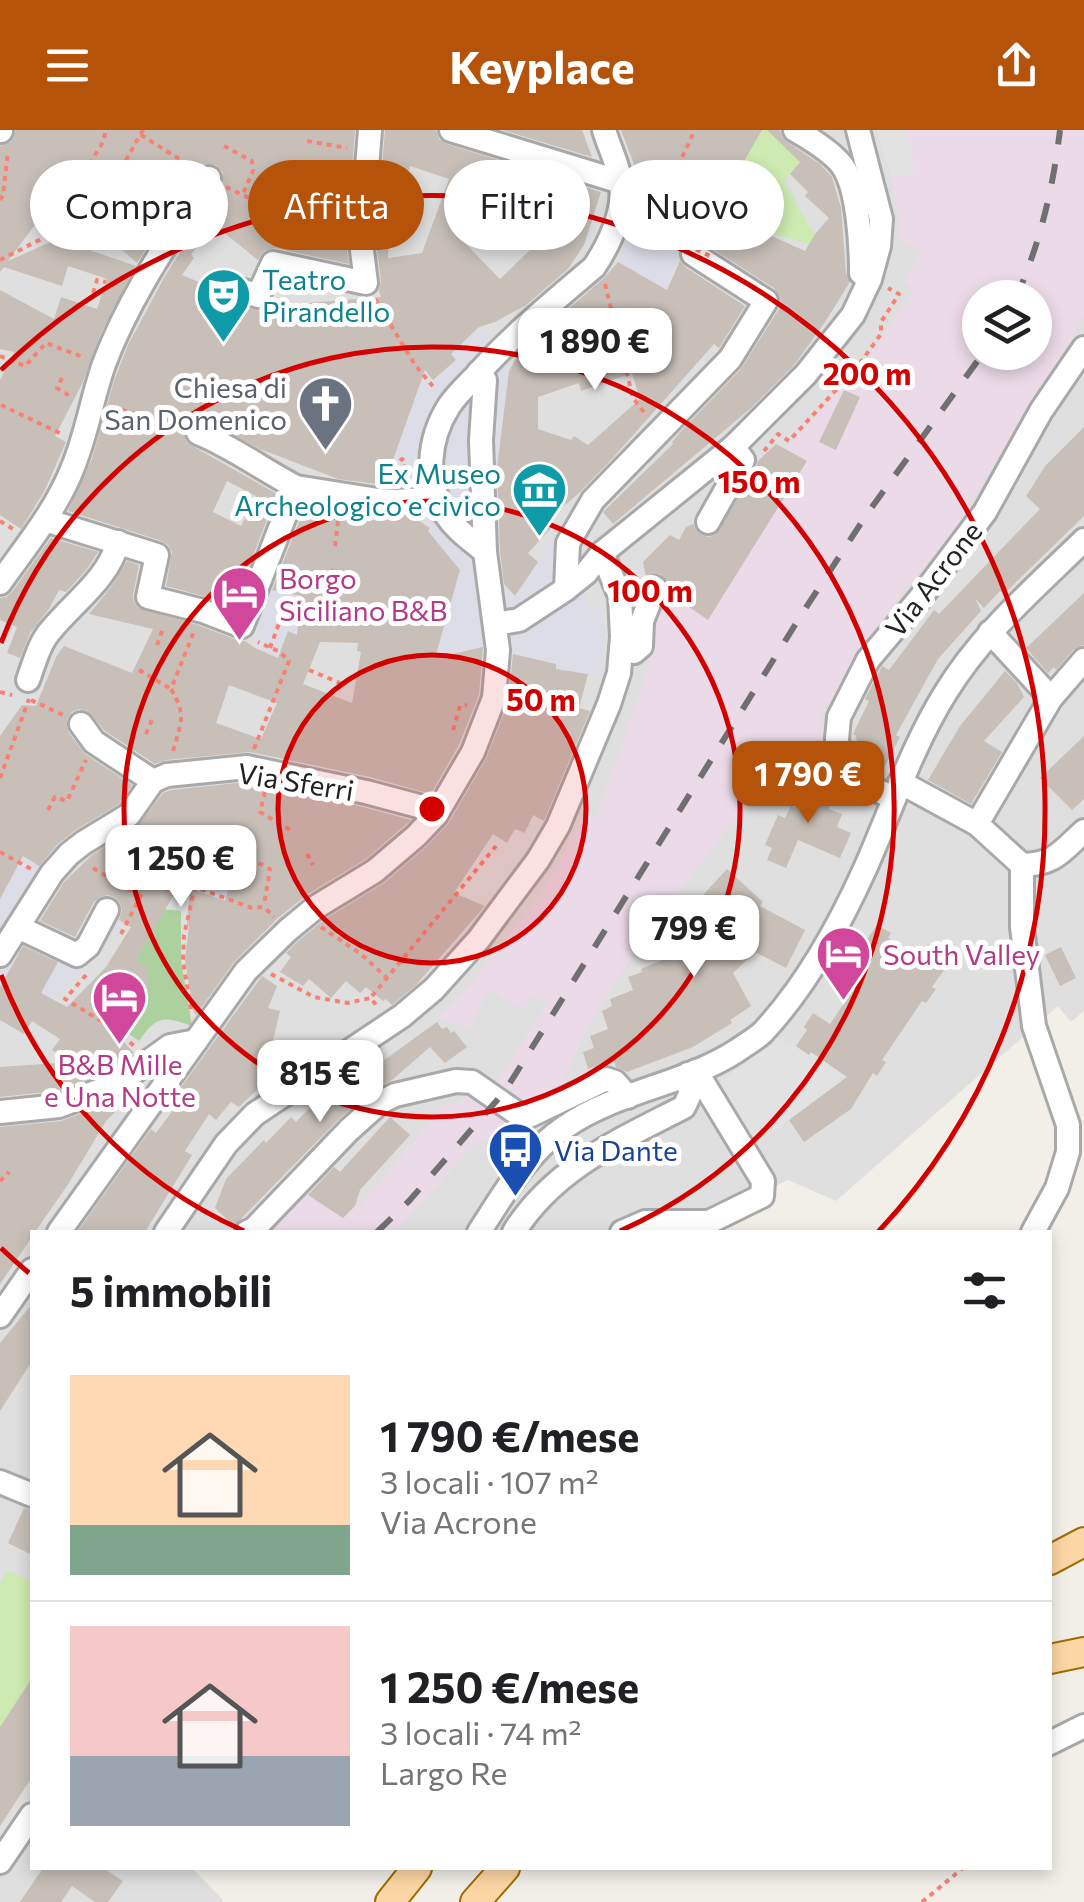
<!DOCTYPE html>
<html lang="it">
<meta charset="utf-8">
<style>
:root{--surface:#fff;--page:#f2f2f2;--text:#202124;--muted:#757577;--line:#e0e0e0;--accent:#b45309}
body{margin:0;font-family:Commissioner,sans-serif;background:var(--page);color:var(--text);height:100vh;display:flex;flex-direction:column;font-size:38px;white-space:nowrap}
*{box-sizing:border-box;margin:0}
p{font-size:32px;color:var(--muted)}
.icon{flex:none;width:55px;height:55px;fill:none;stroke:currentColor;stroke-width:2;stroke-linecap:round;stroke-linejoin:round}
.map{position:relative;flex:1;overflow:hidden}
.details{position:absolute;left:30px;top:1100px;width:1022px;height:640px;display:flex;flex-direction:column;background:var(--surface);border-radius:0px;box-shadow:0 5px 15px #0003}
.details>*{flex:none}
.top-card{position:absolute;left:30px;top:30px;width:1025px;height:90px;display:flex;gap:20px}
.tools{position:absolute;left:962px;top:150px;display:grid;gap:20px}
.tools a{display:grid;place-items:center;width:90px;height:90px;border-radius:50%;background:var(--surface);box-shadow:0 5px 15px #0003;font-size:50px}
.price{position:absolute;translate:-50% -85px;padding:0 22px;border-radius:20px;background:#fff;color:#222;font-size:32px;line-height:65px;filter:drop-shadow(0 2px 5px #0008)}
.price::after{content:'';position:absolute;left:50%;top:60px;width:30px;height:22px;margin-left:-15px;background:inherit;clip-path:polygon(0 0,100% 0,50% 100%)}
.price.current{background:var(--accent);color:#fff}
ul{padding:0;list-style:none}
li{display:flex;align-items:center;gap:30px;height:250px;padding:0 40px}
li+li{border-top:2px solid var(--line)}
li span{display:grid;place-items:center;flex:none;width:280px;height:200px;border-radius:0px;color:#555}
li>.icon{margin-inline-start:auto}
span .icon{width:120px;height:120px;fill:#fffc;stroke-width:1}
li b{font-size:42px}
h2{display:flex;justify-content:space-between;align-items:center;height:120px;padding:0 40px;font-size:42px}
.chip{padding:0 35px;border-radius:45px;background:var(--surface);box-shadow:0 5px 15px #0003;font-size:35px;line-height:90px}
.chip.current{background:var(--accent);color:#fff}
header{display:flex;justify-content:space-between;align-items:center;height:130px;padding:0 40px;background:var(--accent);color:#fff;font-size:45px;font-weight:700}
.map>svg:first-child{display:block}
.residential{fill:#e0dfdf;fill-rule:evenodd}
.industrial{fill:#ebdbe8;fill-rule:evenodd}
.grass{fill:#cdebb0}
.forest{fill:#add19e}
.parking{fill:#e2e2e2}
.plaza{fill:#dddde8}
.building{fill:#c7bfb8;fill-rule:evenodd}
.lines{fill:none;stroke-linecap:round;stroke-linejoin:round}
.minor-casing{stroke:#a9a9a9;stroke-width:28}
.major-casing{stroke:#a06b00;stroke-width:32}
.path{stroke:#fa8072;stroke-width:4;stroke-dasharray:5 5;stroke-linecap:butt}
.minor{stroke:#fff;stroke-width:22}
.major{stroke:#fcd6a4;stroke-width:28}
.rail{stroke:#707070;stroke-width:6;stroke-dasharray:20 20;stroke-linecap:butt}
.path-bridge{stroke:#fa8072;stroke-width:4;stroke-dasharray:5 5;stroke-linecap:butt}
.ring{fill:none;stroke:#d40000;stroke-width:5}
.labels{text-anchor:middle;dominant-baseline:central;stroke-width:10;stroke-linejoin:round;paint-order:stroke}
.culture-label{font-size:28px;fill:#0d838f;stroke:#fff;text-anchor:start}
.worship-label{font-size:28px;fill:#5b616d;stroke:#fff;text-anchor:end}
.hotel-label{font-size:28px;fill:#b23c85;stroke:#fff;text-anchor:start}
.street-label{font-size:28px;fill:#222;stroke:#fff}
.transit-label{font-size:28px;fill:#164399;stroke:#fff;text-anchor:start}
.centre{fill:#d40000;stroke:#fff;stroke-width:5}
.ring-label{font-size:30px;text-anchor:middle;font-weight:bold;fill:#d40000;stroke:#fff;stroke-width:10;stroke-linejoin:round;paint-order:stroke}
</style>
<header><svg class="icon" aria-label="menu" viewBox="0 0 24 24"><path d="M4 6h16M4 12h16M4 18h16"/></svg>Keyplace<svg class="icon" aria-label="share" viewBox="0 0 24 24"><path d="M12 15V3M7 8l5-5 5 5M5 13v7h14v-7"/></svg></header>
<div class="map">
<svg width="1084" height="1772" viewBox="0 0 1084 1772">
<rect width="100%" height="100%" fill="#f2efe9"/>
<!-- residential -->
<path class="residential" d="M0 0H1084V881L1071 892 1058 876 836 1071 788 1050 677 1102H32V1738H192L223 1770 221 1772H0ZM980 168H1035V222H980Z"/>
<!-- industrial -->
<path class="industrial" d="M905 0H1084V185L1077 198 960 391 925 438 901 463 818 587 824 598 821 621 784 629 709 722 642 811 599 878 579 914 565 949 555 965 539 972 522 974 513 996 497 1006 474 1015 394 1102H265L304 1062 343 1087 355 1076 362 1074 444 975 460 972 468 960 495 956 547 874 531 864 525 879 506 870 490 858 469 898 438 888 473 852 534 773 566 721 583 685 596 689 652 527 647 525 660 461 677 475 689 477 708 489 806 331 786 318 858 240 915 161 904 152 922 119 897 109 900 99 891 48 915 41ZM980 168H1035V222H980Z"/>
<!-- grass -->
<g class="grass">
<path d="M762 0H767L800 32 784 51 811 100 821 110 816 118C796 107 771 106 750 97L759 43 743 33Z"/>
<path d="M7 1441 32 1451V1548L17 1572 32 1583 17 1606 0 1595V1454Z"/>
</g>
<!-- forest -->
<path class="forest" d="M163 779 181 781V830L192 896C163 886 157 885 139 911L126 902 149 855 146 836 135 831 155 797Z"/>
<!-- parking -->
<g class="parking">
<path d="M876 0H905L915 41 891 48Z"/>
<path d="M777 907 809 924 811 922 843 944 834 957 757 1014 716 961V955Z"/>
</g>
<!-- plaza -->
<g class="plaza">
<path d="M643 60 699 75 687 115 666 160 618 132Z"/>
<path d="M479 197 512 236 495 354 502 452 515 465 556 405 576 419 586 443 587 481 600 477 605 498V512L598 547 556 539V533L486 517 435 527 460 439 428 401 429 397 412 386 395 380 380 365 421 252 430 253 456 230 451 224Z"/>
<path d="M268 459 301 466 330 485 282 518 277 527 255 518 257 502Z"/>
<path d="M196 702 242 715 233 744 231 772 199 761 179 757Z"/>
<path d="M24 727 62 748 36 796 80 811 97 769 117 779 113 787 124 793 53 870 41 863 59 829 24 811 0 856V769Z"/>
</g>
<!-- building -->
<g class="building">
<path d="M16 0H355L348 86 318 75 300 55 277 94 347 120 349 134 275 118 264 121 258 130 212 93 191 125 194 128 182 145 228 164 229 162 233 171 254 180 261 181 272 176 381 167 379 161 381 151 376 112 385 0H436L439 9 447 14 601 62 584 115 568 139 526 175 495 192 479 197 451 224 456 230 433 250 425 240 384 355 338 349 260 319 204 289 195 288 188 292 183 304 187 313 277 364 233 477 207 467 166 456 172 422 168 415 162 411 68 381 92 329 114 251 128 215 165 146 222 55 223 42 216 35 203 34 196 40 137 133 58 64 8 131 57 109 136 136 101 203 82 254 55 306 66 312 45 360 21 399 0 385V250L14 222 0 219V160L54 189 61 167 97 179 107 149 68 136 62 156 4 137 0 142V16L11 12ZM410 36 449 49 422 123 388 128 391 70 399 71ZM495 77 534 116 500 149 462 110ZM227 351 256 366 241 396 213 382Z"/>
<path d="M502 0H582L592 27Z"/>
<path d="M621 0H762L743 33 736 71 742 73 740 92 805 121 815 104 829 88 805 66 808 62 790 44 800 32 767 0H780L782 7 787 12 820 34 832 47 841 78 846 143 850 152 825 192 795 234 751 278 613 394 603 382 673 314 672 312 682 300 741 239 779 179 781 171 774 158 711 118 721 84V70L717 61 704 52 655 38 635 37Z"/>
<path d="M680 131 685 137 745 176 719 218 714 214 611 330 580 362 547 391 553 396 528 423 538 432 515 466 504 454 500 421 497 338 509 241 515 230 528 214 604 148 618 132 667 160ZM632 243 640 269 588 315 574 306 571 310 538 299V267L579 253 581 261Z"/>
<path d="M844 260 860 267 836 320 819 312Z"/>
<path d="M1084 297V386L1004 464 1000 461 984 478 975 468 981 481 938 529 896 605 900 607 880 645 868 639 859 628 856 606 853 604 869 571 865 569 881 538 882 536 889 540 934 480 939 484 1040 379 1026 366 1046 335Z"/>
<path d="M776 314 807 331 708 490 689 477 677 475 667 469 670 457 667 450 660 444 646 446 643 432 670 405 679 410 686 397 693 394 696 400 702 405 709 407 716 404 756 337 758 331Z"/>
<path d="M306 374 376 385H410L430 398 428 401 460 440 435 528 483 517 479 565 459 615 431 664 370 647 250 622 166 630 155 634 105 601 88 581 79 579 72 582 67 589 69 603 85 624 132 655 119 674 74 701 58 714 39 736 23 726 0 769V606L22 575 36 576 56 527 64 516 132 543 153 499 89 484 111 457 127 431 139 435 133 465 134 472 138 478 198 495 237 510 245 511 255 518 278 528 288 501 297 505 301 466 272 460ZM320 512 358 513 357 521 361 522 352 573 303 554ZM229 555 277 573 261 609 216 593Z"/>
<path d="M51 408 98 422 87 439 66 462 59 460 49 479 30 503 20 528 7 523 17 497 0 490V468L6 467 12 462Z"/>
<path d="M1084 463V515L1073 520 1056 540 1054 537 1048 543 1026 518Z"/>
<path d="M513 524 556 534V539L588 544 579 578 590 581 544 691 533 685 525 703 515 699 507 713 493 704 454 763 485 776 416 855 392 875 386 869 383 871 366 857 360 863 346 851 331 868 309 849 303 856 280 842 291 827 286 823 298 811 325 789 384 753 426 717 448 694 486 629 508 573Z"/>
<path d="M1005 541 1017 553 1024 567 984 611 1002 622 971 674 928 650 960 596Z"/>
<path d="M1084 606V669L1072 680 1040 648Z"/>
<path d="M808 650 836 662 829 679 842 684 837 697 851 703 840 728 798 710 786 738 767 730 772 718 765 715 778 685 785 688 791 676 795 678Z"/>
<path d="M246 652 363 677 411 690 366 729 308 764 278 788 234 832 196 885 193 880 185 830 189 795H187L190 758 225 771 241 717 198 703 182 751 135 831 147 836 149 855 122 910 134 923 100 944 56 961 0 967V937L72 932 52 920 60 909 32 891 24 904 0 890V857L23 816 58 832 41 863 67 877 106 837 131 797 119 790 122 780 120 773 115 767 107 765 100 767 94 772 75 807 40 791 64 752 92 725 137 697 163 663 171 660Z"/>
<path d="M727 739 763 772 760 776 805 800 786 838 755 822 733 843 751 876 730 890 732 893 693 917 627 942 616 937 614 930 588 939 583 922 594 918 590 906 608 899 602 881 612 876 610 869 633 860 628 847 642 842 641 839 677 824 669 808 707 769 703 765Z"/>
<path d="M877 795 891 803 888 808 929 834 931 831 944 840 932 857 936 859 926 873 922 871 882 930 886 932 877 946 873 943 851 979 804 1012 789 990 847 947 811 922 809 925 796 916 807 900 804 897 813 883 830 894 870 835 853 824 862 810 865 812Z"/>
<path d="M1061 817 1076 848 1060 856 1045 825Z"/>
<path d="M262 846 277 856 268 878 280 881 272 915 288 937 259 958 239 977 231 972 216 990 209 984 185 1021 192 1025 145 1102H77L151 999 156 1003 185 964 179 960Z"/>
<path d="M437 892 442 899 447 897 451 903 454 901 467 917 445 933 430 917 392 950 369 962 338 990 234 1096 215 1078 226 1049 264 1010 266 1013 291 987 296 992 313 974 369 941Z"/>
<path d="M114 971 120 977 106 991 67 1056 35 1102H32V1107L0 1154V997L61 991Z"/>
<path d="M390 987 410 1005 360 1060 355 1076 343 1088 308 1065 334 1037 340 1042Z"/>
<path d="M32 1174V1231L0 1281V1213Z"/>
<path d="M24 1378 32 1380V1425L8 1413Z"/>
<path d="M32 1548V1647L0 1696V1597Z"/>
<path d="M43 1738H103L123 1751 108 1772H95L72 1756 61 1772H20Z"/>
</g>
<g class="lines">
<defs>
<g id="minor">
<path d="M0 0 1 1"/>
<path d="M451 0 621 52 651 53 700 66 706 72 707 80 693 124 766 171 730 229 593 370 568 413 566 459"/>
<path d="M795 0C809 8 837 25 845 40 858 63 861 116 861 143L867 147"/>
<path d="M244 161 258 166 273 133 366 153 361 112 370 0"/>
<path d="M198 303C233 317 263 340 296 357"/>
<path d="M45 390 157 425 148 467 203 481 242 496 296 357 378 370 397 371 436 368"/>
<path d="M708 392 743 330 733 317"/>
<path d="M485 422C471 410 456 400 446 385 424 351 428 309 449 276 456 265 466 256 475 247 511 206 553 172 594 137 609 115 625 81 621 54 619 36 609 17 604 0"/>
<path d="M0 453C26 416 57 379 73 337 87 303 92 268 104 234 129 167 171 107 209 48"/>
<path d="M495 494 519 490 566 459 586 443 602 423 733 317 806 244 853 185 870 149 879 116 881 89 858 0"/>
<path d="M990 502 1051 568"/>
<path d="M621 520 634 522 641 516 642 491 655 458"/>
<path d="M28 550C34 534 39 513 51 500 74 472 109 448 118 412"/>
<path d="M81 594 94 612 153 651"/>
<path d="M153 651 167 645 247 637 366 662 426 678 436 685"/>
<path d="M900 652 977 694 1022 735V797L1034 896 1068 995V1022L1057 1058 1033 1102"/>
<path d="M893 668 859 651 850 642 838 620 837 609 839 587 868 530 921 467 985 382 1041 281 1084 218"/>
<path d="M977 694 1051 568 1084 530"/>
<path d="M1022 735C1055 734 1061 722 1084 701"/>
<path d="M18 797 77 825 88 816 107 780"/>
<path d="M0 825 52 743 69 724 83 713 129 685 153 651"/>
<path d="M0 982 59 976 106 958 127 947 170 916 196 911"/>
<path d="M59 1102 246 841 288 800 316 777 375 741 416 706 436 685 473 622 494 568 498 520 485 422 481 310 485 250 479 242"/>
<path d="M166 1102 226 1014 255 984 402 886 434 859 479 809 538 730 558 696 609 574 619 543 622 507 620 466 602 423"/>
<path d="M247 1102 254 1099 349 1000 379 973 395 965 456 951 472 952 518 984 529 986 606 949 615 952 628 967"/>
<path d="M479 1102C503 1065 527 1022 565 997 616 961 687 954 738 920 746 914 756 909 763 902 804 858 839 796 864 741 891 681 911 618 946 562 982 503 1036 457 1084 410"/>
<path d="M514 1102C554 1038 620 1010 684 977L690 964 688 944"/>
<path d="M622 1102 645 1092H709L762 1066 763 1051 696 941"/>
<path d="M0 1186 32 1140"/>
<path d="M0 1352 32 1365"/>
<path d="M1050 1613 1084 1596"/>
<path d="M0 1732 32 1685"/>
</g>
<g id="major">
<path d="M1050 1430 1084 1412"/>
<path d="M1050 1529 1084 1522"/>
<path d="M390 1772 417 1738"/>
<path d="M475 1772 505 1738"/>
</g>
</defs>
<!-- minor casing -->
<use href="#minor" class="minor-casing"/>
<!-- major casing -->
<use href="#major" class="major-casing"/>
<!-- path -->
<g class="path">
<path d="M141 5 192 37"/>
<path d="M307 11 347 18"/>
<path d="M224 16 252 31 253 41 242 66"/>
<path d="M678 36 695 0"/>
<path d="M79 51 103 12 106 0"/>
<path d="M226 57 274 80 342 105"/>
<path d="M0 70 3 65 8 21"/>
<path d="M639 96 676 110"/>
<path d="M280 115 291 87"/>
<path d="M0 130 57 101 81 99 113 53 143 0"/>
<path d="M605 154 633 268 647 286"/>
<path d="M93 163 97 150 106 152"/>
<path d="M375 169 415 235 436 260"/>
<path d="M0 226 25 236 46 213 85 228"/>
<path d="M62 248 57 258 73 268"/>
<path d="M1 275 64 305"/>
<path d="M112 277 179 297"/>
<path d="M764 321 778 304 789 311 858 236 881 204V192L899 164 888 158"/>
<path d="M391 348 396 334 402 329 406 333 401 348"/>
<path d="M0 391 13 399"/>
<path d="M335 416 339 382"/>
<path d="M330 452 333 439"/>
<path d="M157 515 163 499"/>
<path d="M270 518 281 488 310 494"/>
<path d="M139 540 171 559"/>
<path d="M309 540 340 553"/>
<path d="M0 562 12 565"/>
<path d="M31 570 63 585"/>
<path d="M453 600 460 576 467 575"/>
<path d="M146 604 153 587"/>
<path d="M254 619 289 531 280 522 258 512"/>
<path d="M173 621C181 592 187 586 171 559L195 499"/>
<path d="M0 648 29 569"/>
<path d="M265 662 260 682 294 702"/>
<path d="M48 680 55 667 67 671 86 630"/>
<path d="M126 713C142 747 156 758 192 767"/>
<path d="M0 722 31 739"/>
<path d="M307 724 313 735"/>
<path d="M93 738 140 766"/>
<path d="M195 757 207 714 244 725 270 739 264 775"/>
<path d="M321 797 361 824 387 848"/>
<path d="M121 804 149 750"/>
<path d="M271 844 314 867 347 873 371 868 378 878"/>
<path d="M86 845 65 869 116 900 134 916"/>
<path d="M372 866 496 716"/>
<path d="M191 879 183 831 184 805 195 757 252 778 264 777 274 787"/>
<path d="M0 1051 9 1042"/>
<path d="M922 1772 963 1738"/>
</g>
<!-- minor -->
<use href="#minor" class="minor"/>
<!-- major -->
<use href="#major" class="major"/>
<!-- rail -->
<g class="rail">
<path d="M1016 168C1040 113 1053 59 1060 0"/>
<path d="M377 1102 409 1071 505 961 805 479 867 384 984 222"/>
</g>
<!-- path-bridge -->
<path class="path-bridge" d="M687 115 714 128"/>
</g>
<!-- distance rings -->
<circle cx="432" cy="679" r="154" fill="#d40000" fill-opacity=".12"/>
<g class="ring">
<circle cx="432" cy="679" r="154"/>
<circle cx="432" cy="679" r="308"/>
<path d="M244 1101A462 462 0 0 1 1 845M1 513A462 462 0 1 1 620 1101"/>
<path d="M29 1143A615 615 0 0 1 1 1118M1 240A615 615 0 0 1 878 1102"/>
</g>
<!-- icons -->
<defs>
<symbol id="theatre-pin" viewBox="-11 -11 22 30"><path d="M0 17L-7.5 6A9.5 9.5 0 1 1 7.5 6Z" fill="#0f9aa8" stroke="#fff"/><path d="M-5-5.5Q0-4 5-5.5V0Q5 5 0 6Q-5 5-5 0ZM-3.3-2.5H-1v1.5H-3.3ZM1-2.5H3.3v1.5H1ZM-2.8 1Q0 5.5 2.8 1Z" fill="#fff"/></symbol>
<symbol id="church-pin" viewBox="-11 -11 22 30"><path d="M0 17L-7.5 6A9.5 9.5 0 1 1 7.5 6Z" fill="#6b7280" stroke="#fff"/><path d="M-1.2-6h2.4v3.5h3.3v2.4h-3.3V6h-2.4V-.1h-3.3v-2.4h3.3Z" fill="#fff"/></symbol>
<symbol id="museum-pin" viewBox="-11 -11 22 30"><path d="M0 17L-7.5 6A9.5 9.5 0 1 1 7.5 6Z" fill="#0f9aa8" stroke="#fff"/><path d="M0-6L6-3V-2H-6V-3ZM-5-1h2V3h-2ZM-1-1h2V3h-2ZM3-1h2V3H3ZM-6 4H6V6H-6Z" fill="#fff"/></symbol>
<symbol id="hotel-pin" viewBox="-11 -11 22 30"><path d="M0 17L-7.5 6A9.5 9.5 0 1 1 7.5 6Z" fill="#d1479c" stroke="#fff"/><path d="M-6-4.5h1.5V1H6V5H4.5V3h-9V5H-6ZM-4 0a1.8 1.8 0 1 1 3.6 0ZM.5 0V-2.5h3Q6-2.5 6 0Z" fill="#fff"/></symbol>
<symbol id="bus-pin" viewBox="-11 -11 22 30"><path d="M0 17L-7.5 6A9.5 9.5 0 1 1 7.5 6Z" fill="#1a4fb4" stroke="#fff"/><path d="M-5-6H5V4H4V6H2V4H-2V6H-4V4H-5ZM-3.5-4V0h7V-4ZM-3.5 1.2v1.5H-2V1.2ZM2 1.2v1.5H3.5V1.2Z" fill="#fff"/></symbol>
</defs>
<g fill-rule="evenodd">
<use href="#theatre-pin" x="192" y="134" width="63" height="86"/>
<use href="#church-pin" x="294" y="242" width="63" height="86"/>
<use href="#museum-pin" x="508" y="328" width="63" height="86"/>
<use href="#hotel-pin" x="208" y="432" width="63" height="86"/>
<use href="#hotel-pin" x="812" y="792" width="63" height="86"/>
<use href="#hotel-pin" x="88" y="836" width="63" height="86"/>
<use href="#bus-pin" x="484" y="988" width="63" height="86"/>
</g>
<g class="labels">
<!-- culture labels -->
<g class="culture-label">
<text x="262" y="149">Teatro<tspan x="262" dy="32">Pirandello</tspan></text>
<text x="501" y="343" text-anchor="end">Ex Museo<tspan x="501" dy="32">Archeologico e civico</tspan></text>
</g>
<!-- worship labels -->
<g class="worship-label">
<text x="287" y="257">Chiesa di<tspan x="287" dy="32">San Domenico</tspan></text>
</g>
<!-- hotel labels -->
<g class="hotel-label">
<text x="279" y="448">Borgo<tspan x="279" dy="32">Siciliano B&amp;B</tspan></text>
<text x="883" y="824">South Valley</text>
<text x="120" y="934" text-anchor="middle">B&amp;B Mille<tspan x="120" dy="32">e Una Notte</tspan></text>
</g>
<!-- street labels -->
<g class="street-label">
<text transform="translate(933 449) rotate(-52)">Via Acrone</text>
<text transform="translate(296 651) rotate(9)">Via Sferri</text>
</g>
<!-- transit labels -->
<g class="transit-label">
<text x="554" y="1020">Via Dante</text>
</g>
</g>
<circle cx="432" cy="679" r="15" class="centre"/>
<g class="ring-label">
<text x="867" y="255">200 m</text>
<text x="759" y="363">150 m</text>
<text x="650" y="472">100 m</text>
<text x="541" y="581">50 m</text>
</g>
</svg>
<div class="tools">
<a><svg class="icon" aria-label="layers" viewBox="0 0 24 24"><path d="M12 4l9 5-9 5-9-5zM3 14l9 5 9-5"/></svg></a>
</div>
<b class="price" style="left:595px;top:263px">1 890 €</b>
<b class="price current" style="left:808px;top:696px">1 790 €</b>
<b class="price" style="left:181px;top:780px">1 250 €</b>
<b class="price" style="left:694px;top:850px">799 €</b>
<b class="price" style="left:320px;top:995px">815 €</b>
<div class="top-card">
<a class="chip">Compra</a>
<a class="chip current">Affitta</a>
<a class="chip">Filtri</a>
<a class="chip">Nuovo</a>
</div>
<section class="details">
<h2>5 immobili<svg class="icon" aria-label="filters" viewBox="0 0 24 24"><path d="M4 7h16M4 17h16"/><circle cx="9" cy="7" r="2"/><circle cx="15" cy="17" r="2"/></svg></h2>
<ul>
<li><span style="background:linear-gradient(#ffd9b3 75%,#7fa58c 0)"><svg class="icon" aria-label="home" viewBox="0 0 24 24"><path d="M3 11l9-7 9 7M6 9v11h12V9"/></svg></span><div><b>1 790 €/mese</b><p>3 locali · 107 m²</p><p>Via Acrone</p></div></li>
<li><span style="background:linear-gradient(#f6c9c9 65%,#9aa5b1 0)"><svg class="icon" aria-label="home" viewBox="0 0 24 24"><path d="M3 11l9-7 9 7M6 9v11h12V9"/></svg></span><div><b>1 250 €/mese</b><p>3 locali · 74 m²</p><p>Largo Re</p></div></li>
</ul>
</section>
</div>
